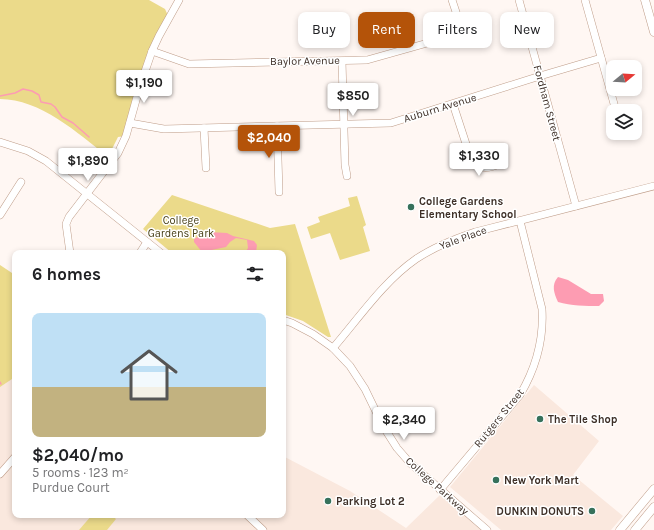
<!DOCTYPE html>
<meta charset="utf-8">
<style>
:root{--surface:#fff;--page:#f2f2f2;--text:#202124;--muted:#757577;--line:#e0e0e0;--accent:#b45309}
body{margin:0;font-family:Karla,sans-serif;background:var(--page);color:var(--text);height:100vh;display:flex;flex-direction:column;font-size:15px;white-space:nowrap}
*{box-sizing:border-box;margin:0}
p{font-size:13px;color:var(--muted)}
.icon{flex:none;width:22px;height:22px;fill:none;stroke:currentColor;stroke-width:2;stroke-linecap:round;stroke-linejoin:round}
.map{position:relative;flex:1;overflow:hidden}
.sheet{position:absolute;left:12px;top:250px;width:274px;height:268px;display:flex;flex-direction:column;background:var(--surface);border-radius:8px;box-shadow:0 2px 6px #0003}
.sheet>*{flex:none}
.hud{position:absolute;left:298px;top:12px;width:296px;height:36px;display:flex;gap:8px}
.needle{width:26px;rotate:72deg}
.tools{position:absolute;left:606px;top:60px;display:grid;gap:8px}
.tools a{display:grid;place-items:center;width:36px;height:36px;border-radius:8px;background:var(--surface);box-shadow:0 2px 6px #0003;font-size:20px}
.price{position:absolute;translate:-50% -34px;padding:0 9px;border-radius:4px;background:#fff;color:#222;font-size:13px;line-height:26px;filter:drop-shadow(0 1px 2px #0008)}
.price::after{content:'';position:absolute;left:50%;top:24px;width:12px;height:9px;margin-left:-6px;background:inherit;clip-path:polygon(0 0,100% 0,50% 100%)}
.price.current{background:var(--accent);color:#fff}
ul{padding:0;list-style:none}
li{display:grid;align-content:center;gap:8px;height:212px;padding:0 20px}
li+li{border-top:1px solid var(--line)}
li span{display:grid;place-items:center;height:124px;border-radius:8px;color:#555}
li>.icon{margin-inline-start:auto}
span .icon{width:72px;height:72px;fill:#fffc;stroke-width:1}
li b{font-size:17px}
h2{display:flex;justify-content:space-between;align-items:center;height:48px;padding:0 20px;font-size:17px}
.pill{padding:0 14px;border-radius:8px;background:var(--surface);box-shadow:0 2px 6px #0003;font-size:14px;line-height:36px}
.pill.current{background:var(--accent);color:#fff}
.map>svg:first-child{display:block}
.built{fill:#fae8de}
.green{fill:#ebda8a}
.water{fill:#fd9cb2}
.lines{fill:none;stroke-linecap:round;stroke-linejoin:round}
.stream{stroke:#fd9cb2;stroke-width:1.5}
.minor-casing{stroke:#bf9d89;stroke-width:8}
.major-casing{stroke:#bf9d89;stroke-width:9}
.minor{stroke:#fff;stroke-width:7}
.major{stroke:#fff;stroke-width:8}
.poi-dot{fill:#36715b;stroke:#fff;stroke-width:1.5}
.labels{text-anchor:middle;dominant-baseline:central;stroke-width:3;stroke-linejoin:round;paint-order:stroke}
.street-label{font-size:11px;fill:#3d2f27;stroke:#fff}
.poi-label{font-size:11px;font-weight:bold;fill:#3d2f27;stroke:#fff;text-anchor:start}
.park-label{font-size:11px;fill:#453d15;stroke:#fff}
</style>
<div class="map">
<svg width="654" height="530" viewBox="0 0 654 530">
<rect width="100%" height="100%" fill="#fff7f3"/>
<!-- built -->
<g class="built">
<path d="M15 371V515H283V456L350 491 406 528 441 494 481 530H0V386Z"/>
<path d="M534 385 599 441 573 475 623 516 611 530H501L450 487Z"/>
</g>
<!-- green -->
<g class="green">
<path d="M0 0H149L165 9 169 18 159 36 126 136 118 137 108 157C78 133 40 99 0 99Z"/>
<path d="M172 195 270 228 295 224 331 337H328L303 321 283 314V253H172L143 229Z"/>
<path d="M357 196 366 225 363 227 370 251 340 260 330 233 311 239 307 227 320 222 318 217 350 206 348 198Z"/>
<path d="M0 265 15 275V377L0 387Z"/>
<path d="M92 515H111L116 519 107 530H79Z"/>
</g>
<!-- water -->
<g class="water">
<path d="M209 232 227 233 233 236 254 241 257 245 256 252 245 253 248 248 247 240 236 238 230 242 226 247 202 252 194 242V239L203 234Z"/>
<path d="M558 277 568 280 591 294H603L604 301 599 306C586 306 571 306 558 302 554 293 551 285 558 277Z"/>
</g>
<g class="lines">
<!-- stream -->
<g class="stream">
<path d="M0 96 15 93 23 89 32 91 39 95 41 102 51 104 55 107 62 117 73 123 89 137"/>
<path d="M0 382 1 384"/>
</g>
<defs>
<g id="minor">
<path d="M519 0 576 206"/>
<path d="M585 0 616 111"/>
<path d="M152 51 189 64 367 60 463 33 452 0"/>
<path d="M342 61 345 165 347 176"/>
<path d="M453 104 469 153C476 168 484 171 499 164L500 161 498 155 494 154 473 161"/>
<path d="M130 123 164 129 391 123 540 76 601 58"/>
<path d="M277 126 279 192"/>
<path d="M204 128 206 168"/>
<path d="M0 142 28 151 46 161 161 253"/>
<path d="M0 215 21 182"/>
<path d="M70 253 66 224 69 217 118 153 126 136 140 86 152 51 159 36 179 0"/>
<path d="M140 253 147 242"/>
<path d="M283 320 292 323 313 334 333 348 350 366 365 389 383 426 397 448 410 463 487 530"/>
<path d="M333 348C359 318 383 282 416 259 434 247 454 239 475 232L654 186"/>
<path d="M0 474 15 457"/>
<path d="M440 490 520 395C536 368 544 341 542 309L520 221"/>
<path d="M247 515 263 530"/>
</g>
<g id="major">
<path d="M645 0 654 32"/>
<path d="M620 530 654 489"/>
<path d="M635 530 654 507"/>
</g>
</defs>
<!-- minor casing -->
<use href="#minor" class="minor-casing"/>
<!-- major casing -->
<use href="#major" class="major-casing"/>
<!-- minor -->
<use href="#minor" class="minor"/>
<!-- major -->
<use href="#major" class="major"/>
</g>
<!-- markers -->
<g class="poi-dot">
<circle cx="411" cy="207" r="4"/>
<circle cx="540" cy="419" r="4"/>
<circle cx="496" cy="480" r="4"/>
<circle cx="328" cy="501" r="4"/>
<circle cx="592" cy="511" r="4"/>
</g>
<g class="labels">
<!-- street labels -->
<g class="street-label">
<text transform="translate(305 61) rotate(-1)">Baylor Avenue</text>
<text transform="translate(547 103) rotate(75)">Fordham Street</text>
<text transform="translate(440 108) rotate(-17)">Auburn Avenue</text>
<text transform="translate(463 238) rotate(-20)">Yale Place</text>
<text transform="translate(499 418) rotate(-51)">Rutgers Street</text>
<text transform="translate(437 486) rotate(42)">College Parkway</text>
</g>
<!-- poi labels -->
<g class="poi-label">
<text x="419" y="201">College Gardens<tspan x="419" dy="13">Elementary School</tspan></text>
<text x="548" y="419">The Tile Shop</text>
<text x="504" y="480">New York Mart</text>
<text x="336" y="501">Parking Lot 2</text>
<text x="584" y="511" text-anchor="end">DUNKIN DONUTS</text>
</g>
<!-- park labels -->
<g class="park-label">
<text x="181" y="220">College<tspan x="181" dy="13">Gardens Park</tspan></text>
</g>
</g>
</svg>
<div class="tools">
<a><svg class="needle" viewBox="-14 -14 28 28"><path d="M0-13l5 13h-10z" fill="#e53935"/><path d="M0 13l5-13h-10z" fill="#757577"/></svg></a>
<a><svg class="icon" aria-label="layers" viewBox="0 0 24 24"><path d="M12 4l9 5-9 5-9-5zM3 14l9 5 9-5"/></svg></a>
</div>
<b class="price" style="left:144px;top:104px">$1,190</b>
<b class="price" style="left:353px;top:117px">$850</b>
<b class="price current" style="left:269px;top:159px">$2,040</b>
<b class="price" style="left:479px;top:177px">$1,330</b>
<b class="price" style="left:88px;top:182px">$1,890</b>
<b class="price" style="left:404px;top:441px">$2,340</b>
<div class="hud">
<a class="pill">Buy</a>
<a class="pill current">Rent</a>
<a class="pill">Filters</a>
<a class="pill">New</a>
</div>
<section class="sheet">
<h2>6 homes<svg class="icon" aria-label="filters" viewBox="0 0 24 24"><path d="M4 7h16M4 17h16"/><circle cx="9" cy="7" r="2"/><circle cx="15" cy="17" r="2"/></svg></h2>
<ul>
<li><span style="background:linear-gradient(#bfe0f5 60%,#c2b280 0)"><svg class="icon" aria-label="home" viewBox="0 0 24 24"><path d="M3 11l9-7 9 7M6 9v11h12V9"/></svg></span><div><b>$2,040/mo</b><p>5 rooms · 123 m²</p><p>Purdue Court</p></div></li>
</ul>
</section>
</div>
